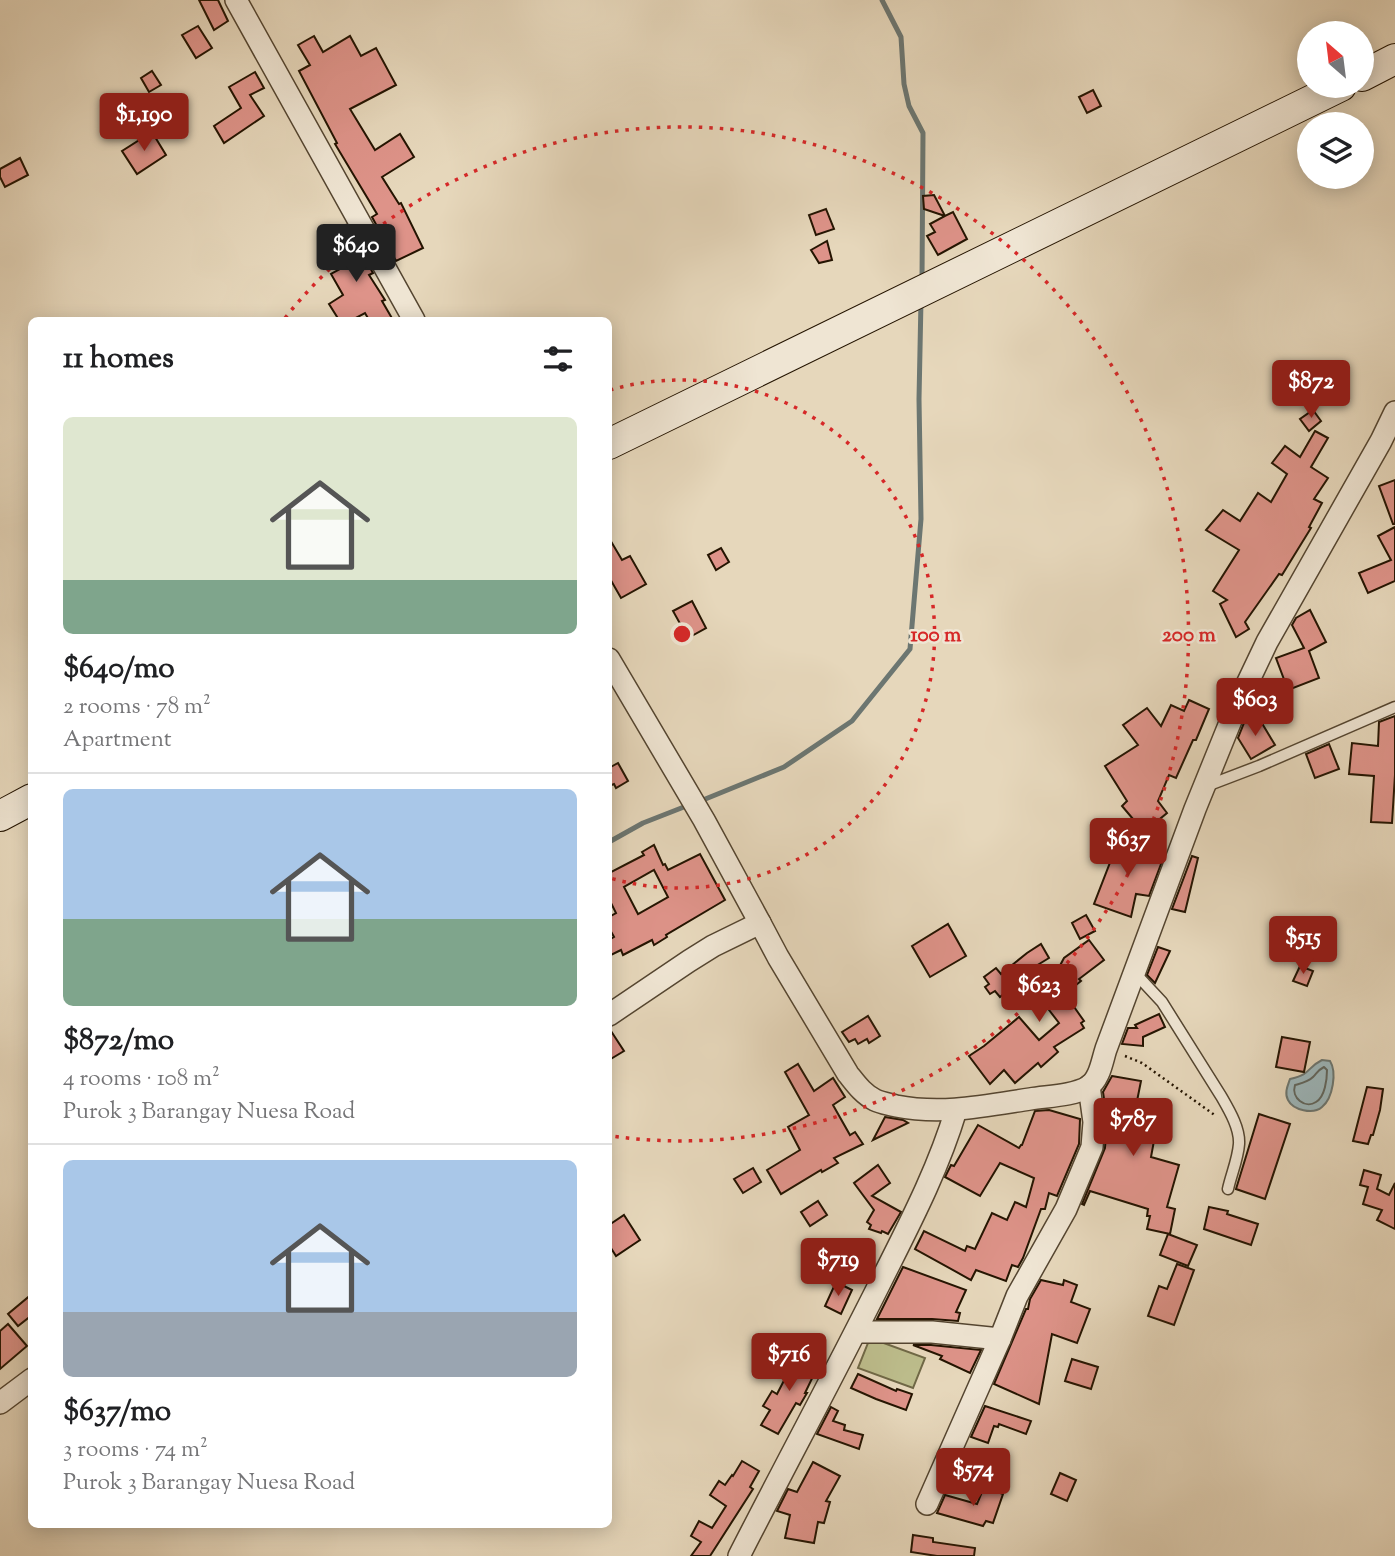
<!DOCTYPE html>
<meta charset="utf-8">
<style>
:root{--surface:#fff;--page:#f6f6f6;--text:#202124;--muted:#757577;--line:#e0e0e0;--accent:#8f2418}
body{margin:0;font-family:"Sorts Mill Goudy",serif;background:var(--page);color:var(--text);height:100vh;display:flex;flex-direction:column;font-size:26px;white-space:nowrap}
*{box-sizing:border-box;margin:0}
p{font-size:23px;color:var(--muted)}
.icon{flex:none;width:38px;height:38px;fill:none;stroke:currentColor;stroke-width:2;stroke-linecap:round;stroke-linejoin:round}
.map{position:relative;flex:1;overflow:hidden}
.drawer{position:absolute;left:28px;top:317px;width:584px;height:1211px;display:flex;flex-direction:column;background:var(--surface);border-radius:10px;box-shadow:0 4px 18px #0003}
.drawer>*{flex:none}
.needle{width:46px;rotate:332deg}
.buttons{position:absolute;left:1297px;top:21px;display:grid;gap:14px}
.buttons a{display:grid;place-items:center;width:77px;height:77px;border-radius:50%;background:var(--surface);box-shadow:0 4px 18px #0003;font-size:35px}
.price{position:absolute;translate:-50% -60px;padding:0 16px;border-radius:7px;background:var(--accent);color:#fff;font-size:23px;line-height:46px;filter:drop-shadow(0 2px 4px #0008)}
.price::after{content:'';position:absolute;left:50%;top:42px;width:21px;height:16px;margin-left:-10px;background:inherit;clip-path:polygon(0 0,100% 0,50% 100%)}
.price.selected{background:#222;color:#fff}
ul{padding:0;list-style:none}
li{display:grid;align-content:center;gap:14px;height:371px;padding:0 35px}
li+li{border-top:2px solid var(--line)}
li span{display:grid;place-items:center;height:217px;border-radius:10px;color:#555}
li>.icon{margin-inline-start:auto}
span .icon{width:126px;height:126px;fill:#fffc;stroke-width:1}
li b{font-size:30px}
h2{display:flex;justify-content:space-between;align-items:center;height:84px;padding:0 35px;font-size:30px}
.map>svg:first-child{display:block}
.green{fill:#bcbc8b;stroke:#706846;stroke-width:2}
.water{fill:#9cb7bc;stroke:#6c7671;stroke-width:2}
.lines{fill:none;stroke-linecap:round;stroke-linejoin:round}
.shore{stroke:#60665e;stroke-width:2}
.stream{stroke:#6c7671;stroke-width:5}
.building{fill:#de9389;stroke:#241401;stroke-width:2;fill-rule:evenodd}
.lane-casing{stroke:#544530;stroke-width:13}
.street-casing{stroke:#544530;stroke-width:24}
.secondary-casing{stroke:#241401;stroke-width:32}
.path{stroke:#241401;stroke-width:2.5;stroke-dasharray:2 3.5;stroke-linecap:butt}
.lane{stroke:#efe5d3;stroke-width:10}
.street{stroke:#efe5d3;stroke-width:21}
.secondary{stroke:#efe5d3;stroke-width:30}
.ring{fill:none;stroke:#d62828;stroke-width:3.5;stroke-dasharray:3.5 7}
.centre{fill:#d62828;stroke:#efe5d3;stroke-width:3.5}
.ring-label{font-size:21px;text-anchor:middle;font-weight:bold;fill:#d62828;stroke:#efe5d3;stroke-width:5;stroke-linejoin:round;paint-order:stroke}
</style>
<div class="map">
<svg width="1395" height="1556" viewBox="0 0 1395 1556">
<rect width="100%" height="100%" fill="#e6d7bb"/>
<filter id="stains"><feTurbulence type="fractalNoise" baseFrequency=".00286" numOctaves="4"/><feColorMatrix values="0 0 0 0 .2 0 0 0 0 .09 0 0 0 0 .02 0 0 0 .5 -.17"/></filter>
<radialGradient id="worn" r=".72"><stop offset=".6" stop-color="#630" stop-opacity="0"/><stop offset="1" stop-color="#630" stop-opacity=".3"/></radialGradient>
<!-- green -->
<path class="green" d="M870 1338 925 1358 913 1388 858 1368Z"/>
<!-- water -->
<path class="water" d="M1322 1060 1330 1061C1337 1072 1333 1098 1322 1107 1313 1115 1293 1110 1288 1100 1284 1093 1288 1085 1290 1079 1312 1074 1306 1068 1322 1060Z"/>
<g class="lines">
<!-- shore -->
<path class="shore" d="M1324 1067 1327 1070C1327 1079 1325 1097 1316 1102 1305 1109 1291 1098 1295 1085 1302 1083 1308 1082 1313 1077 1317 1073 1318 1070 1324 1067Z"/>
<!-- stream -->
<g class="stream">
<path d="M882 0 901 37 904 84 909 106 923 133 922 280"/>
<path d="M698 802 784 767 852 721 910 649 921 519 919 399 921 300"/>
<path d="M609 842 643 823 689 805"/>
</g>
</g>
<!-- building -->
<g class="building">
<path d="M199 0H218L228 21 214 30Z"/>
<path d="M198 26 212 48 196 58 182 35Z"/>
<path d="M314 36 323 52 350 36 361 56 376 48 396 85 350 109 375 150 400 134 414 157 382 177 399 204 401 203 423 248 396 261 372 217 377 214 335 144 337 143 299 71 310 65 298 45Z"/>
<path d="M152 71 161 85 149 92 141 78Z"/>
<path d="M255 72 264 88 250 95 264 116 224 143 214 126 241 108 229 87Z"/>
<path d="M1093 90 1101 106 1087 113 1079 97Z"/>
<path d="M152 132 166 155 137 174 122 151Z"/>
<path d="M20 158 28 175 5 187 0 177V169Z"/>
<path d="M934 195 945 216 953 212 967 239 938 255 927 236 935 232 930 224 945 216 924 209 923 196Z"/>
<path d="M826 209 834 229 816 235 809 215Z"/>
<path d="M346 225 373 273 369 275 385 300 382 301 393 320H369L365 313 352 320H339L329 304 343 295 331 274 349 264 333 233Z"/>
<path d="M827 241 832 260 819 263 811 250Z"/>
<path d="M1313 410 1321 421 1309 431 1300 419Z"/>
<path d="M1315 431 1328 438 1311 467 1328 478 1314 499 1322 503 1309 527 1311 528 1282 575 1279 574 1245 622 1249 629 1236 637 1220 604 1227 600 1213 591 1239 550 1206 530 1223 510 1240 521 1258 493 1271 502 1287 474 1272 463 1285 446 1300 457Z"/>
<path d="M1395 480V524H1393L1379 486Z"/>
<path d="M1395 527V581L1368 593 1359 573 1391 560 1378 536Z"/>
<path d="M609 538 622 560 630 556 646 584 621 598 609 577Z"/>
<path d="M721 548 729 562 716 570 708 555Z"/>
<path d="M692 601 706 628 688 638 673 611Z"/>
<path d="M1310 610 1326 642 1309 651 1319 678 1288 690 1276 658 1304 648 1292 625 1296 618Z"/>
<path d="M1189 700 1209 709 1196 740H1193L1176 778 1169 775 1158 801 1167 813 1144 832 1122 806 1127 801 1105 766 1138 745 1123 725 1147 708 1161 726 1171 705 1184 711Z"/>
<path d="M1257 715 1275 745 1251 759 1238 738 1244 723Z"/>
<path d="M1395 716V775L1392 823 1371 822 1374 776 1349 774 1352 743 1378 746 1379 722Z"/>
<path d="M1329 744 1339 769 1315 778 1306 754Z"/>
<path d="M618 763 628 781 616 788 614 784 609 786V768Z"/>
<path d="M1118 842 1164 856 1149 896 1136 894 1131 917 1094 904Z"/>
<path d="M654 845 663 865 665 864 668 870 700 854 725 900 666 935 667 937 654 945 652 940 623 955 621 950 609 956V940L614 937 609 928V917L616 913 609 899V873L644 855 642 852ZM654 870 668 897 638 914 624 887Z"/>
<path d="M1192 856 1198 858 1185 912 1172 909Z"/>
<path d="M1086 915 1095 931 1080 939 1072 923Z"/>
<path d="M948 924 966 956 930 977 912 946Z"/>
<path d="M1089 940 1104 960 1079 979 1081 981 1065 994 1084 1021 1081 1023 1084 1028 1054 1047 1058 1052 1041 1067 1038 1063 1015 1083 1004 1070 990 1084 969 1056 984 1046 1019 1017 1039 1040 1059 1023 1046 1006 1053 1001 1046 992 1064 958Z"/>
<path d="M1041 944 1049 958 1008 983 1012 987 1000 997 995 991 990 994 985 987 989 984 984 977 996 968 1001 974 1027 953Z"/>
<path d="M1158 947 1170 951 1155 983 1147 975Z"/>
<path d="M1300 966 1313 971 1307 986 1293 981Z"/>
<path d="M1159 1014 1165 1027 1143 1037V1046L1122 1044 1128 1028H1137L1135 1025Z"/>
<path d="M868 1016 880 1036 869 1043 867 1039 858 1044 855 1039 849 1042 842 1032Z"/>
<path d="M609 1028 624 1051 609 1060Z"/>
<path d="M1282 1037 1310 1042 1304 1072 1276 1067Z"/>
<path d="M798 1064 814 1091 833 1078 845 1097 833 1105 850 1135 855 1132 863 1144 834 1158 838 1163 822 1172 821 1170 781 1194 767 1170 800 1150 788 1127 809 1115 785 1072Z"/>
<path d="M1112 1076 1141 1081 1135 1111 1158 1119 1151 1157 1179 1165 1167 1207 1175 1209 1170 1234 1147 1229 1150 1216H1147L1148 1209 1090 1191 1084 1205 1082 1204 1105 1148 1107 1120 1103 1092Z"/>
<path d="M1367 1087 1383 1089 1380 1110 1373 1135H1371L1368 1144 1353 1141Z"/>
<path d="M1049 1110 1080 1119 1079 1144 1057 1196 1049 1193 1045 1209H1041L1023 1258 1018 1267 1012 1265 1006 1281 976 1270 971 1280 915 1249 924 1231 965 1251 967 1246 975 1249 992 1213 1007 1220 1015 1202 1026 1207 1034 1178 1000 1163 980 1196 945 1177 951 1165 954 1166 978 1125 1019 1148 1021 1145H1022L1035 1111Z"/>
<path d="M1259 1114 1290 1124 1265 1199 1236 1189Z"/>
<path d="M885 1117 903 1120 908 1123 873 1140Z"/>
<path d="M878 1165 890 1183 872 1196 901 1212 888 1234 882 1231 881 1233 869 1229 871 1225 867 1222 874 1210 854 1183Z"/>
<path d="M753 1168 761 1182 743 1193 734 1179Z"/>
<path d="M1364 1170 1381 1175 1377 1189 1389 1195 1395 1183V1229L1377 1220 1382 1210 1363 1204 1368 1187 1360 1185Z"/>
<path d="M818 1201 827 1215 810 1226 801 1212Z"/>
<path d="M1209 1207 1228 1211 1227 1214 1258 1224 1251 1245 1204 1229Z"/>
<path d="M624 1215 640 1240 616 1256 609 1245V1225Z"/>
<path d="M1168 1234 1197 1245 1188 1266 1160 1255Z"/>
<path d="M1177 1264 1194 1270 1174 1325 1148 1316 1159 1286 1167 1289Z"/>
<path d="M903 1267 966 1290 956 1312 960 1313 958 1321 932 1319H877Z"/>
<path d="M1041 1280 1063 1285 1064 1280 1077 1285 1071 1302 1090 1309 1077 1343 1052 1334 1039 1404 994 1384 1026 1309H1028L1030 1299Z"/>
<path d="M836 1282 852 1290 841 1314 825 1306Z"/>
<path d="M32 1294V1315L18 1326 8 1314Z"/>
<path d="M8 1324 27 1346 0 1369V1331Z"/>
<path d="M913 1345H931L981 1350 970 1373 940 1359 942 1356Z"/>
<path d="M800 1353 819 1364 805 1393H807L800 1405 796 1403 778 1434 761 1425 770 1410 763 1406 772 1391 777 1394 791 1367H792Z"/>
<path d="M1072 1359 1098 1367 1091 1389 1065 1381Z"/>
<path d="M858 1374 896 1391 897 1389 912 1394 906 1410 876 1399 851 1388Z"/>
<path d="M985 1406 1031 1421 1026 1434 999 1424 998 1427 994 1426 988 1443 971 1437Z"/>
<path d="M831 1407 838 1411 833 1421 845 1425 844 1430 863 1435 859 1449 817 1434Z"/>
<path d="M742 1461 759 1471 750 1487 753 1489 710 1556H691L701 1542 691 1536 699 1521 712 1528 726 1506 710 1495 719 1481 725 1485 732 1475 733 1476Z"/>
<path d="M813 1462 840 1476 826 1501 830 1502 824 1523 818 1522 814 1543 785 1538 790 1515 777 1511 788 1489 797 1492Z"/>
<path d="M1060 1473 1076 1480 1067 1501 1051 1494Z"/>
<path d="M984 1487 1003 1494 993 1523 986 1521 983 1526 937 1513 945 1495 977 1504Z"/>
<path d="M913 1535 933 1538V1542L975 1548 974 1556H937L911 1552Z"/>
</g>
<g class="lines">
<defs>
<g id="lane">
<path d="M1204 787 1259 766 1395 707"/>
<path d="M1135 973 1162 1002 1221 1096C1229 1110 1240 1128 1239 1144 1238 1159 1231 1175 1228 1189"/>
</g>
<g id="street">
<path d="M236 0 414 320"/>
<path d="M609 659 704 820 760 923"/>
<path d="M609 1015 689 961 713 946 760 923 778 957 848 1074C856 1084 863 1094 875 1100 881 1103 889 1104 896 1106 942 1115 984 1106 1030 1099 1048 1096 1072 1096 1088 1087 1100 1079 1102 1061 1106 1049L1195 809 1238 703 1267 642 1381 441 1395 412"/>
<path d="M856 1332H932L1000 1339"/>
<path d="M0 1403 32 1379"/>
<path d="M927 1504 1000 1339 1017 1296 1066 1209 1092 1147 1094 1122 1089 1086"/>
<path d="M739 1556C786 1464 835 1373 881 1281 909 1225 938 1170 956 1110"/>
</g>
<g id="secondary">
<path d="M1362 76 1395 59"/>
<path d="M609 444 1341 86"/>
<path d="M0 816 32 799"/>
</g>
</defs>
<!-- lane casing -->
<use href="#lane" class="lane-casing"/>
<!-- street casing -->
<use href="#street" class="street-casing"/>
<!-- secondary casing -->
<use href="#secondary" class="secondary-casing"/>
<!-- path -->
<path class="path" d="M1125 1056 1142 1063 1216 1116"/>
<!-- lane -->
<use href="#lane" class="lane"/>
<!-- street -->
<use href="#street" class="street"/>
<!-- secondary -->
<use href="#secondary" class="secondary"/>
</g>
<!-- distance rings -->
<g class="ring">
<path d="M610 390A254 254 0 1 1 610 878"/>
<path d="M285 318A507 507 0 1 1 611 1136"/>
</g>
<circle cx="682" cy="634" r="10" class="centre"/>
<g class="ring-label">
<text x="936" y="641">100 m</text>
<text x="1189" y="641">200 m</text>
</g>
<rect width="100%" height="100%" filter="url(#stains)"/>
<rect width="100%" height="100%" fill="url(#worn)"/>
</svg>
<div class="buttons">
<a><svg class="needle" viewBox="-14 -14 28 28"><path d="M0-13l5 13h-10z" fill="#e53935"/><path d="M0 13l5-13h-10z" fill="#757577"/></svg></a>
<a><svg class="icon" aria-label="layers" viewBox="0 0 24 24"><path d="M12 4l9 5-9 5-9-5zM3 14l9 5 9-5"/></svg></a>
</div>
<b class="price" style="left:144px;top:153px">$1,190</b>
<b class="price selected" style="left:356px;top:284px">$640</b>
<b class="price" style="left:1311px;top:420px">$872</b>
<b class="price" style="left:1255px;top:738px">$603</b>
<b class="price" style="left:1128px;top:878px">$637</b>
<b class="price" style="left:1303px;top:976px">$515</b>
<b class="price" style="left:1039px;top:1024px">$623</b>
<b class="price" style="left:1133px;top:1158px">$787</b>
<b class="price" style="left:838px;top:1298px">$719</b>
<b class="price" style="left:789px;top:1393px">$716</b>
<b class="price" style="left:973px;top:1508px">$574</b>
<section class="drawer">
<h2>11 homes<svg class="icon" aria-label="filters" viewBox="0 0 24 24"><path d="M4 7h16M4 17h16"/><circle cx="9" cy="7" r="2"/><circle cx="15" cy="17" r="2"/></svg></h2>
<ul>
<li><span style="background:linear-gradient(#dfe7d0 75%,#7fa58c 0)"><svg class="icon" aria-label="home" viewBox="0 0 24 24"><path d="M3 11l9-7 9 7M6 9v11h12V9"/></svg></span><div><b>$640/mo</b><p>2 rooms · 78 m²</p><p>Apartment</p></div></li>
<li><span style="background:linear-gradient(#a9c7e8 60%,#7fa58c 0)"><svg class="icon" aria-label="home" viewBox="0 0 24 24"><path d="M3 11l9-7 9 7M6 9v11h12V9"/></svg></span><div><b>$872/mo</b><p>4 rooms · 108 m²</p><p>Purok 3 Barangay Nuesa Road</p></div></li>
<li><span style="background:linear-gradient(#a9c7e8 70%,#9aa5b1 0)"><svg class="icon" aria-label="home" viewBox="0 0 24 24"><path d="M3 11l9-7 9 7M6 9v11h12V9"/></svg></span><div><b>$637/mo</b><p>3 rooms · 74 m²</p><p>Purok 3 Barangay Nuesa Road</p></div></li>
</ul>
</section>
</div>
